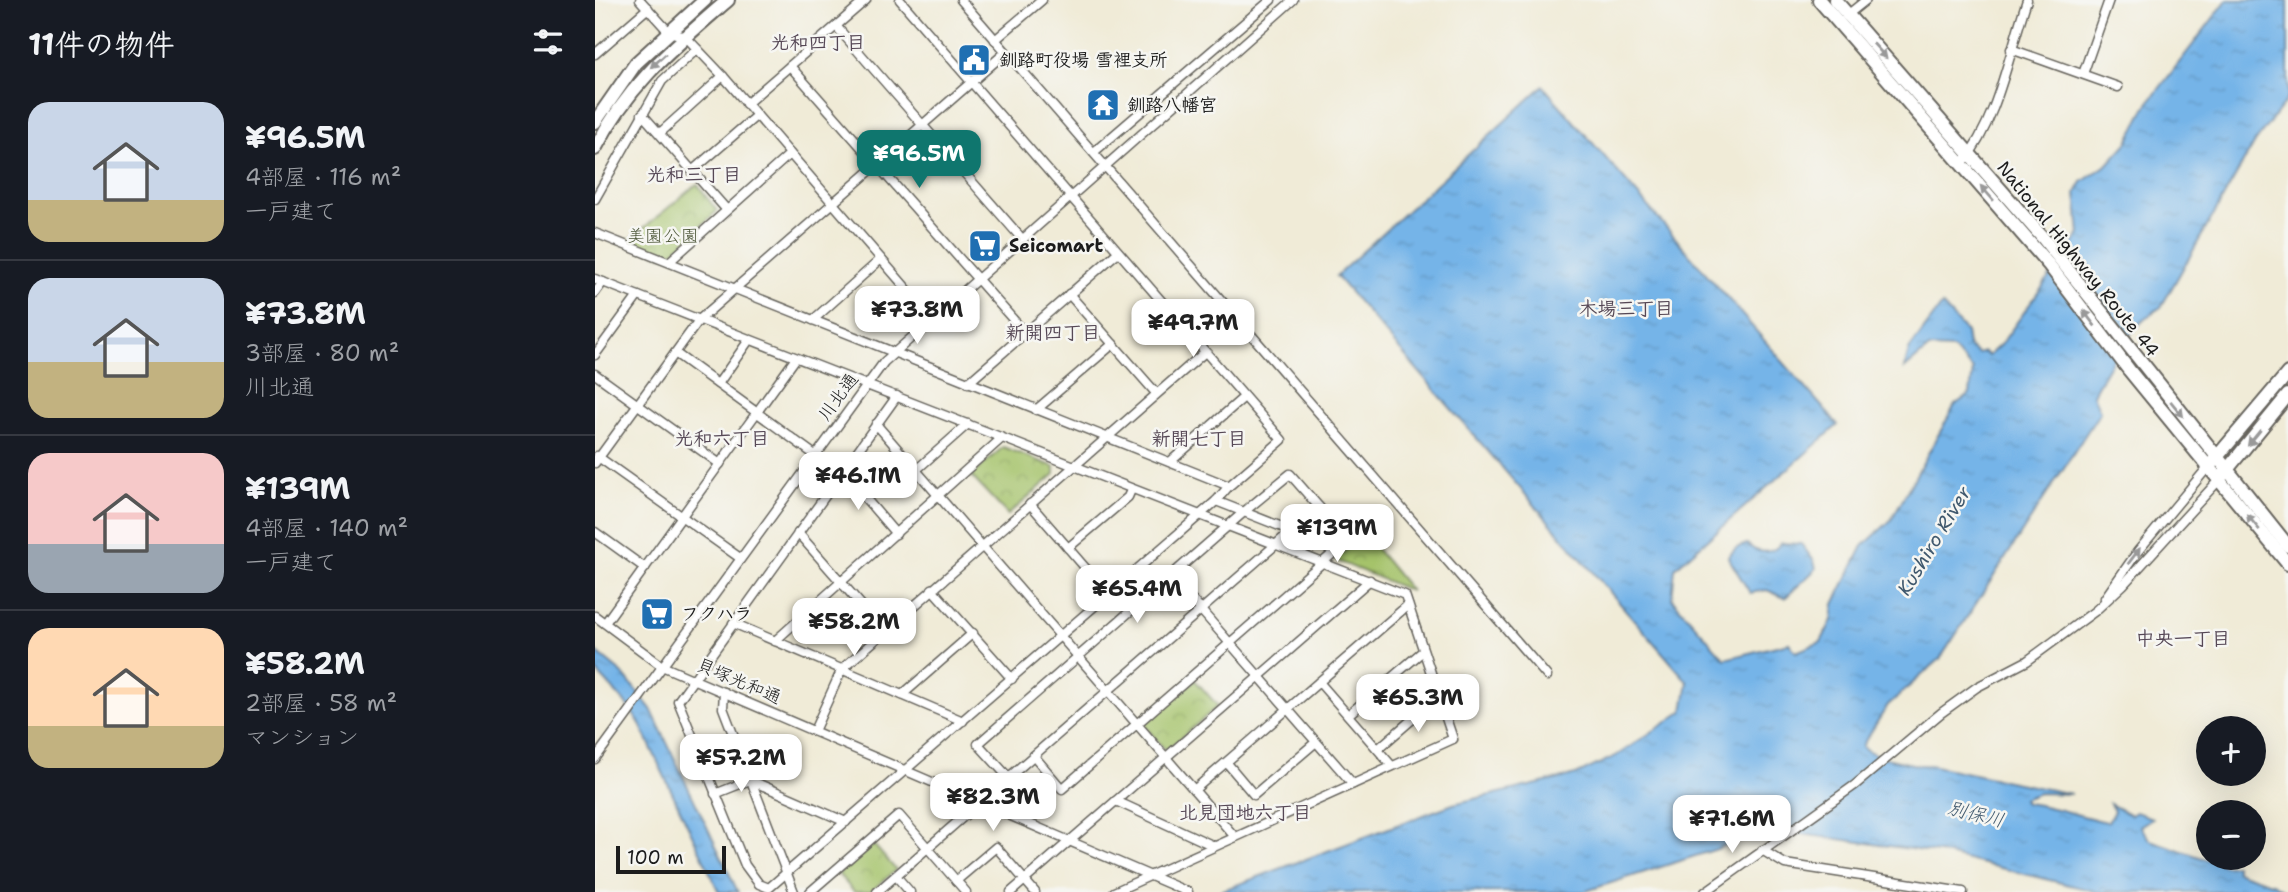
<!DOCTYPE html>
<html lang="ja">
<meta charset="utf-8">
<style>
:root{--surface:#171b24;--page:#242831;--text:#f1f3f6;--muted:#9ea1a6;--line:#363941;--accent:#0f766e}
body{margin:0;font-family:"Shantell Sans","Klee One",sans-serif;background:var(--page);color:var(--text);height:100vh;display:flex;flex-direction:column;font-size:26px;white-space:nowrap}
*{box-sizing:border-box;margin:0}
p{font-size:23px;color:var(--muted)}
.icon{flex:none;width:38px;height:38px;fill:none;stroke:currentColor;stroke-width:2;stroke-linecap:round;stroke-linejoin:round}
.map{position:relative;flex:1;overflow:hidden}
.panel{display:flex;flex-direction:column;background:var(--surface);width:595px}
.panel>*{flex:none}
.buttons{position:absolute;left:1601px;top:716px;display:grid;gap:14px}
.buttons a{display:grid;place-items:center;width:70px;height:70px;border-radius:50%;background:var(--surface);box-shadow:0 7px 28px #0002;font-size:35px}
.scale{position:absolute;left:21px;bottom:18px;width:110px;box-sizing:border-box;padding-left:7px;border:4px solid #1c1c1c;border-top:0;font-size:19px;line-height:24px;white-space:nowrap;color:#1c1c1c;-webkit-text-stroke:5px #f6f6f2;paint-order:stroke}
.price{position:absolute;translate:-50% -60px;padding:0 16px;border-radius:14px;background:#fff;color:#222;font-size:23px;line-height:46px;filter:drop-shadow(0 2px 4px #0008)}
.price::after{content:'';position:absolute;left:50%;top:42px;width:21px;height:16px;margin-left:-10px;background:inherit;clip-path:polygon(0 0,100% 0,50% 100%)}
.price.current{background:var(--accent);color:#fff}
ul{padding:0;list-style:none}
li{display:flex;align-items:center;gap:21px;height:175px;padding:0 28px}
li+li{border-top:2px solid var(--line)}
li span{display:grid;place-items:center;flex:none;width:196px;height:140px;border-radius:21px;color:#555}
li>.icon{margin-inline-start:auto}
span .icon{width:84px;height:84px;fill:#fffc;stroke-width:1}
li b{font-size:30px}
h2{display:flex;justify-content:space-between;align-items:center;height:84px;padding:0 28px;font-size:30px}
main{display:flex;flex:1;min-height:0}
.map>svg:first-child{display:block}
.park{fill:url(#park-crowns);stroke:#607044;stroke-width:2}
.water{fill:url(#water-ripples);stroke:#486882;stroke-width:2}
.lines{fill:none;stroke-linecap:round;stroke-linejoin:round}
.minor-casing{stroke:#66645d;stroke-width:11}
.highway-casing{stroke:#66645d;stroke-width:16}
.minor{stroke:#fff;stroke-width:8}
.highway{stroke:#fff;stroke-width:12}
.oneway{fill:#999}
.labels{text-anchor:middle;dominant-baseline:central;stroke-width:5;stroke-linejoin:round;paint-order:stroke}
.poi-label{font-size:18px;font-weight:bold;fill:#1c1c1c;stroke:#f6f6f2;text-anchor:start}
.park-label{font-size:18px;fill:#4c5638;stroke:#f6f6f2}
.street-label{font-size:18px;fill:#1c1c1c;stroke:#f6f6f2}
.neighbourhood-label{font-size:19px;font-weight:bold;fill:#564856;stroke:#f6f6f2}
.water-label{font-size:19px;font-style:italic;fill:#40596e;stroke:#f6f6f2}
</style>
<main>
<section class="panel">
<h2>11件の物件<svg class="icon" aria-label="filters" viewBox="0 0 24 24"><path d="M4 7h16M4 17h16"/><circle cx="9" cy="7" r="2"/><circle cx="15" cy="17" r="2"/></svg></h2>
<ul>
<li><span style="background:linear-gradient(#c9d6e8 70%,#c2b280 0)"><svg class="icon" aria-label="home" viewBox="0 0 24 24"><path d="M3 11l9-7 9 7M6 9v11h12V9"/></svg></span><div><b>¥96.5M</b><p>4部屋 · 116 m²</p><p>一戸建て</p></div></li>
<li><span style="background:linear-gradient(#c9d6e8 60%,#c2b280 0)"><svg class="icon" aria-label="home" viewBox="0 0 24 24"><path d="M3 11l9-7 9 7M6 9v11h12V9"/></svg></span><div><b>¥73.8M</b><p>3部屋 · 80 m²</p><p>川北通</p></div></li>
<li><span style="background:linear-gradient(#f6c9c9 65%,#9aa5b1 0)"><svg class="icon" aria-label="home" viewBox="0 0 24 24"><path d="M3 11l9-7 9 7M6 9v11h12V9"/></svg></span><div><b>¥139M</b><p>4部屋 · 140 m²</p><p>一戸建て</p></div></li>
<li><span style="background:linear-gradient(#ffd9b3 70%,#c2b280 0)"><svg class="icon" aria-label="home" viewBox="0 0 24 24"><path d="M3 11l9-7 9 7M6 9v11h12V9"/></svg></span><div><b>¥58.2M</b><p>2部屋 · 58 m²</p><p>マンション</p></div></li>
</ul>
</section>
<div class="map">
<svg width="1693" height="892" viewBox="0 0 1693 892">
<defs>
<pattern id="park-crowns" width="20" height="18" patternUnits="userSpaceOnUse" patternTransform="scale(1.75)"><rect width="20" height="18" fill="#a5c36b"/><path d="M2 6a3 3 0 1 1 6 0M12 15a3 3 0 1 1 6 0" fill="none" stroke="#8da75c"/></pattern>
<pattern id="water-ripples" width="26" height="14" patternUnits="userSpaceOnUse" patternTransform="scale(1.75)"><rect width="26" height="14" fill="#75b4e8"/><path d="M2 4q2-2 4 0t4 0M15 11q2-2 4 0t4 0" fill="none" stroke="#659ac6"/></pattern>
</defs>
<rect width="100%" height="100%" fill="#f6f6f2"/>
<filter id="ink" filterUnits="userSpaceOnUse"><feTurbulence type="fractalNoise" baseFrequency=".0143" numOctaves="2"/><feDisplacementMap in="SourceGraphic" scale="14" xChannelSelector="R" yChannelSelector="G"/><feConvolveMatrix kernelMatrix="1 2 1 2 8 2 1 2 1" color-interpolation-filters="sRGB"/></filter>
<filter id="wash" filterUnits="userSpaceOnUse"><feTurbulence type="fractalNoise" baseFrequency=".00686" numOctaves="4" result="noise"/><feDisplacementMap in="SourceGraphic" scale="28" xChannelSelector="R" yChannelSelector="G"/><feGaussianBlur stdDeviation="1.57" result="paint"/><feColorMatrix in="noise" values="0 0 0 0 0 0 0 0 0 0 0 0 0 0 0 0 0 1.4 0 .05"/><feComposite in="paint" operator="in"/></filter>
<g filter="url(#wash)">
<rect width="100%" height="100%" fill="#f0ebd7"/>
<!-- park -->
<g class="park">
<path d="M102 184 122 211 75 255 67 256 33 241Z"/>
<path d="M408 447 460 467V474L413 515 376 476Z"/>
<path d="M769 534 816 591 740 560Z"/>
<path d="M600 680 623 706 571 751 548 724Z"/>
<path d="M278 844 301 870 275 892H259L243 874Z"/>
</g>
<!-- water -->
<g class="water">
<path d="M1632 0H1693V98L1660 142 1566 307C1534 326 1516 362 1498 394L1505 412 1345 659 1293 705 1267 746C1274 756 1323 767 1335 765L1476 794 1444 793 1428 799 1430 803C1460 806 1485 817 1513 822L1519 811 1515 804 1536 815 1541 812 1557 818 1545 826 1555 840 1631 866 1641 865V871L1679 884 1691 892H1503L1344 853 1164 828 1122 849 988 892H623L858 804 981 775 1021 756 1088 711 1093 682 741 276 948 86 1243 425 1080 568 1077 599 1130 659 1194 643 1201 652 1226 642 1237 620 1239 604 1268 546 1296 520 1360 405 1375 394 1378 370 1358 349 1334 348 1309 369 1314 350 1347 305 1371 332 1373 346 1383 354 1389 352 1393 356 1407 343 1485 234 1481 193 1487 182 1513 164 1533 142 1551 106Z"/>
<path d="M1186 543 1206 544 1219 561 1221 569 1190 598 1172 590 1155 593 1133 557 1141 548 1152 544C1162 554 1177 555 1186 543Z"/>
<path d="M0 651 27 673 56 709 143 892H124L44 722 27 699 0 670Z"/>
</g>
</g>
<g filter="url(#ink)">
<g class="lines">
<defs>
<g id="minor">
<path d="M45 0 74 32 91 37 128 76 337 318"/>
<path d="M366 0 952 676"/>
<path d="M1251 16 1271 0"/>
<path d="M241 26 428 240"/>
<path d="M400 40 447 0"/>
<path d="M1416 49 1523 87"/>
<path d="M0 54 53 8"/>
<path d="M195 66 430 333"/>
<path d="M1488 74 1514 0"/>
<path d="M151 104 271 0"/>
<path d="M47 114 131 209"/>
<path d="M65 133 128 76"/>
<path d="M499 152 676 0"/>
<path d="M1367 164C1403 120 1414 53 1432 0"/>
<path d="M97 171 161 116"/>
<path d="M0 199 67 81 102 49"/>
<path d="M0 233 634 486"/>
<path d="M74 262 195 154"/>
<path d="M0 279 810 595 858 739 519 892"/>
<path d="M0 293 8 282"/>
<path d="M474 294 561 393"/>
<path d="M218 320 286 259"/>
<path d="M80 353 220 455"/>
<path d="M0 355 43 296"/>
<path d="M0 374 125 464"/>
<path d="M373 383 523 252"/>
<path d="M123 384 154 340"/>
<path d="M302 396 83 701 150 865 164 884 174 888 621 501 634 486 687 440 305 0"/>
<path d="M441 410 518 344"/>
<path d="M281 424 640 837"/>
<path d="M2 456 145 558"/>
<path d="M575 462 649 397"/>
<path d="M0 463 104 320 411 52"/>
<path d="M320 471 373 424"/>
<path d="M248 472 301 534"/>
<path d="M435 504 513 594"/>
<path d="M0 532 50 568"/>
<path d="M203 533 289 631"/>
<path d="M473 548 533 497 536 490"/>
<path d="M577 577 758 784"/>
<path d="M337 589 417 679"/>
<path d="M1510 598 1543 551 1613 467"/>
<path d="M0 616 67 666 593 892"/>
<path d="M10 623 201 358"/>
<path d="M138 623 368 721"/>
<path d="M180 641 407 438"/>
<path d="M724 682 797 766"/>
<path d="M129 692 128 708 199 892"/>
<path d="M307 695 378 633"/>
<path d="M753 715 828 651"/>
<path d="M219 731 247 669 610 352"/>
<path d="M783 749 844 696"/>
<path d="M439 756 467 789 743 549"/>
<path d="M0 759 289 362 698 0"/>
<path d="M632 763 659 795 721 742"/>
<path d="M414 778 383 744 650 511 695 474 753 540 743 549 621 501"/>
<path d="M599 790 813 605"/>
<path d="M120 794 155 780 251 822"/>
<path d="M521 801 619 846"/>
<path d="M1167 850 1190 864 1368 892"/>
<path d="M301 876 315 892"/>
<path d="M361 881 401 847 440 892"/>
<path d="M215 892 304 815 371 892"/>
<path d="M282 892 724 507"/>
<path d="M416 892 775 580"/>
<path d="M1110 892 1260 785 1346 713 1382 687 1432 661 1500 611 1528 585 1624 480"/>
</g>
<g id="highway">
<path d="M1224 0 1454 265 1534 370 1693 564"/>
<path d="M1240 0 1448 238 1693 546"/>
<path d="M0 122 41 63 110 0"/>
<path d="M0 149C33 84 79 47 133 0"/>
<path d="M1616 464 1693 373"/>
<path d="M1626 477 1693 395"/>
</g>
</defs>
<!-- minor casing -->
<use href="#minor" class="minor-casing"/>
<!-- highway casing -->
<use href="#highway" class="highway-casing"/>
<!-- minor -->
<use href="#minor" class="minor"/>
<!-- highway -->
<use href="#highway" class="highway"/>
</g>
<!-- one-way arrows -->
<defs><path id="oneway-solid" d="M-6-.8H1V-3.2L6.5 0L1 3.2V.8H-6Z" transform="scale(1.75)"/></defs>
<g class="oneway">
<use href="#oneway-solid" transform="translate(1285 51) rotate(48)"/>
<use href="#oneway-solid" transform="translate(63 61) rotate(138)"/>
<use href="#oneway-solid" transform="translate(1392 193) rotate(-131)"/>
<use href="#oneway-solid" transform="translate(1494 318) rotate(-127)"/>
<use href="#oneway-solid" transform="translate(1582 409) rotate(51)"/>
<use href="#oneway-solid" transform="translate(1659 438) rotate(129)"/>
<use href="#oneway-solid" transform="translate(1658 522) rotate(-129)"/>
<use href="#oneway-solid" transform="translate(1539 556) rotate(-53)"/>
</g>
</g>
<!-- icons -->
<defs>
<symbol id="civic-square" viewBox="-11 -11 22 22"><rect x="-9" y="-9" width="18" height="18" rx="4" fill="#1f6fb2" stroke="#f6f6f2"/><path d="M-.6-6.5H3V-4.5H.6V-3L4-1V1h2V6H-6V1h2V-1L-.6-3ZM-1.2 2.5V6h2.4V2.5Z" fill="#fff"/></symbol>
<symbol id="temple-square" viewBox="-11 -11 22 22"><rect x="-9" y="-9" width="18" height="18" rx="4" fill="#1f6fb2" stroke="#f6f6f2"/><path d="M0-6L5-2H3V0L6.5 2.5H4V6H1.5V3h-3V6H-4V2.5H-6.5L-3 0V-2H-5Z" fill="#fff"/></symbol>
<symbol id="supermarket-square" viewBox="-11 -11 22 22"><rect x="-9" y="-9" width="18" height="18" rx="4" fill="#1f6fb2" stroke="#f6f6f2"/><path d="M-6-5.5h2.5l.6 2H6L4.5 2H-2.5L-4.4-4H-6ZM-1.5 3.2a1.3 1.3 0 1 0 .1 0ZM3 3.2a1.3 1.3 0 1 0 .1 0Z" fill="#fff"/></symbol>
</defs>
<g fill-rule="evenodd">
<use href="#civic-square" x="360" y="41" width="38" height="38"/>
<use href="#temple-square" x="489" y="86" width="38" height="38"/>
<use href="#supermarket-square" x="371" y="227" width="38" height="38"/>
<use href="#supermarket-square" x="43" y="595" width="38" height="38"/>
</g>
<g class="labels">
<!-- poi labels -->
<g class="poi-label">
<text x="404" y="60">釧路町役場 雪裡支所</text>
<text x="532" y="105">釧路八幡宮</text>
<text x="414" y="246">Seicomart</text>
<text x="86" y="614">フクハラ</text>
</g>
<!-- park labels -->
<g class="park-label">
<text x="68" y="236">美園公園</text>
</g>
<!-- street labels -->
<g class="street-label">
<text transform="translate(1483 259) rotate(51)">National Highway Route 44</text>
<text transform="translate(243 397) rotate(-54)">川北通</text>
<text transform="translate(144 681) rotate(23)">貝塚光和通</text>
</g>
<!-- neighbourhood labels -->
<g class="neighbourhood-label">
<text x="223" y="42">光和四丁目</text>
<text x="99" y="174">光和三丁目</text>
<text x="1031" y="308">木場三丁目</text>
<text x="458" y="332">新開四丁目</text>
<text x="127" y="438">光和六丁目</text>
<text x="604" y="438">新開七丁目</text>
<text x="1588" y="638">中央一丁目</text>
<text x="650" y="812">北見団地六丁目</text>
</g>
<!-- water labels -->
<g class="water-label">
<text transform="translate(1339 541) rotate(-59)">Kushiro River</text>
<text transform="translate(1381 814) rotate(14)">別保川</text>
</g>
</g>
</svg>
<div class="buttons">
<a>+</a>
<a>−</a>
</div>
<div class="scale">100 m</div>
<b class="price current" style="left:324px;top:190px">¥96.5M</b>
<b class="price" style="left:322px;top:346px">¥73.8M</b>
<b class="price" style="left:598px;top:359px">¥49.7M</b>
<b class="price" style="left:263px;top:512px">¥46.1M</b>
<b class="price" style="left:742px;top:564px">¥139M</b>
<b class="price" style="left:542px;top:625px">¥65.4M</b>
<b class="price" style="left:259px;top:658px">¥58.2M</b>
<b class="price" style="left:823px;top:734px">¥65.3M</b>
<b class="price" style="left:146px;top:794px">¥57.2M</b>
<b class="price" style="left:398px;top:833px">¥82.3M</b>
<b class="price" style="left:1137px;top:855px">¥71.6M</b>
</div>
</main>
